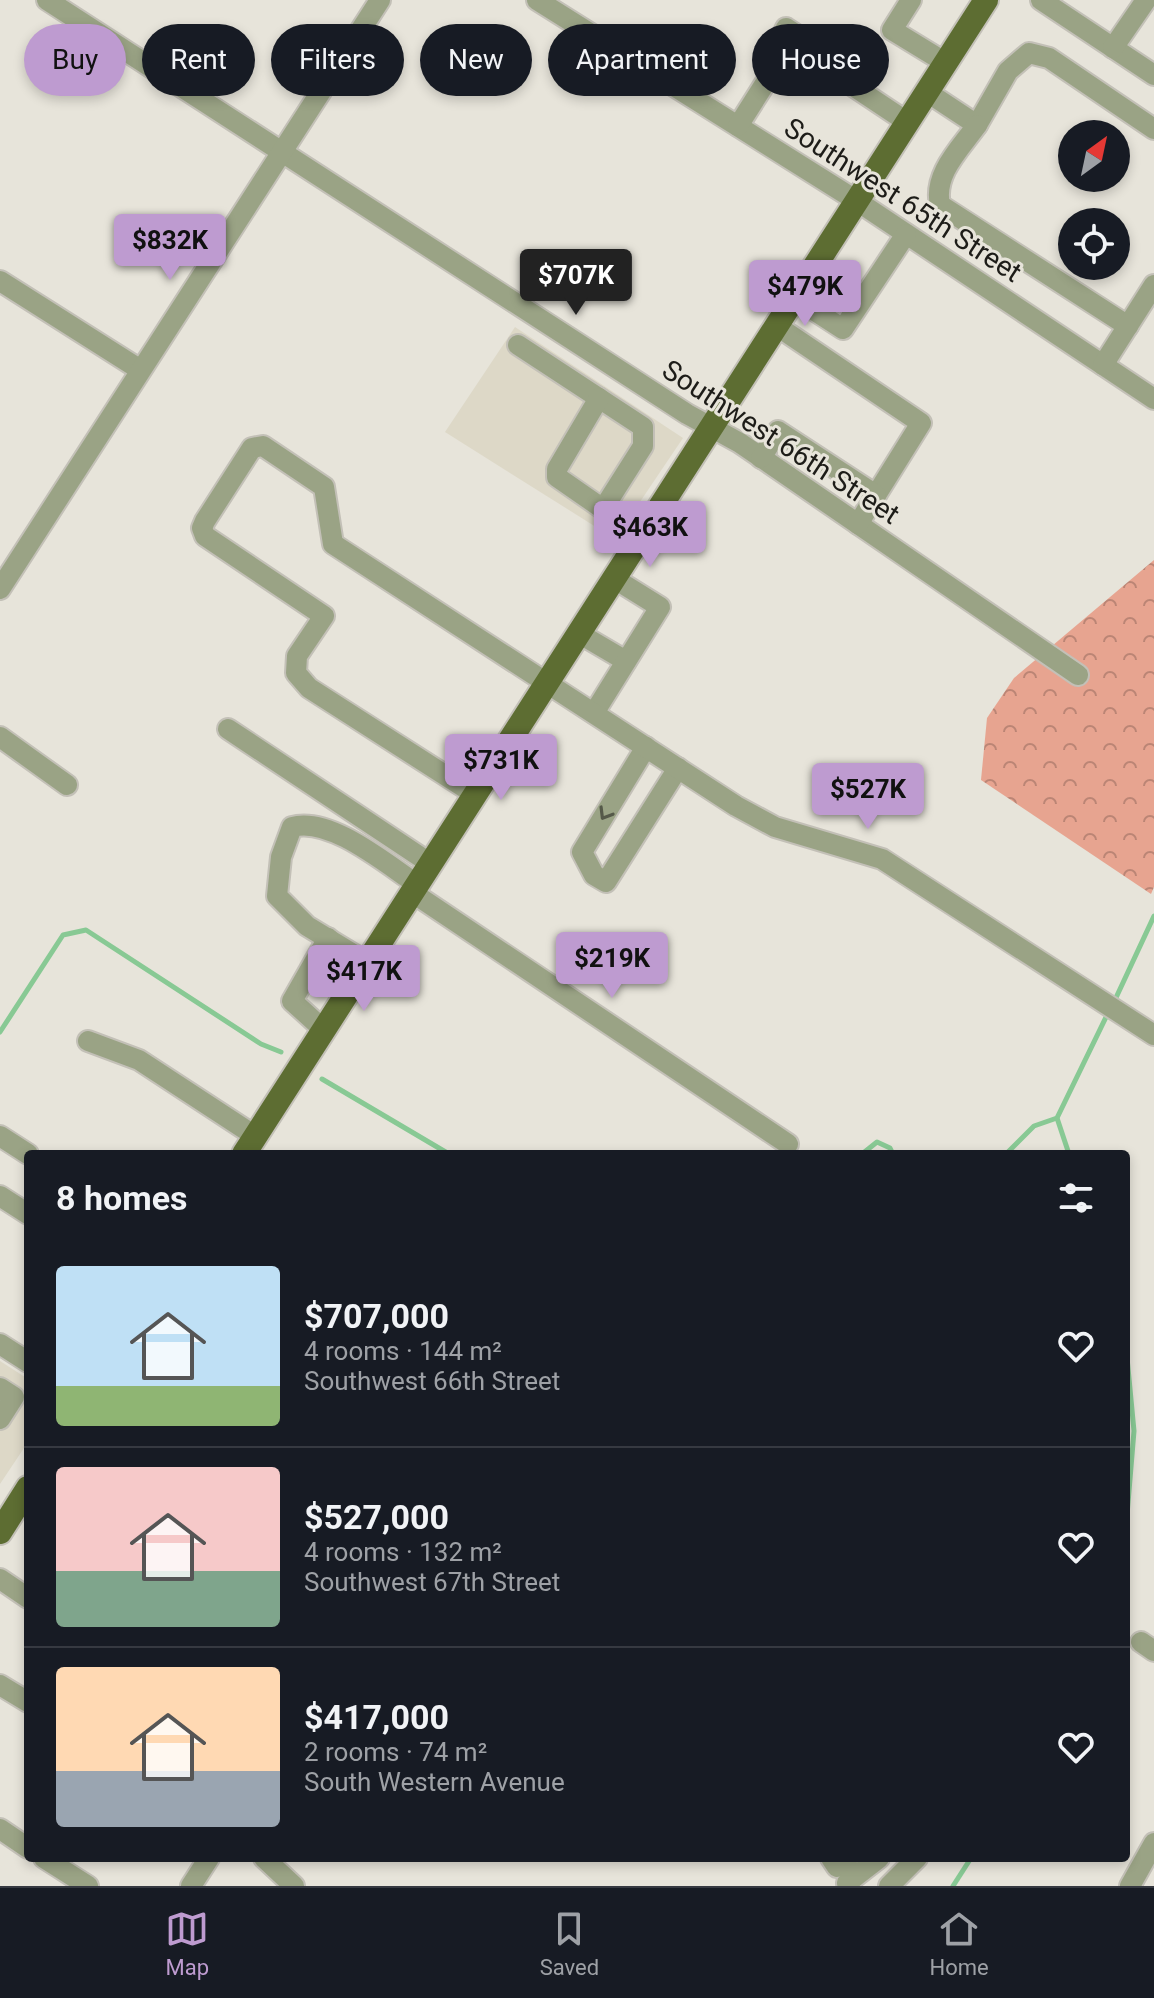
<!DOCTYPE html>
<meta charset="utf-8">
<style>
:root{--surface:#171b24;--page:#242831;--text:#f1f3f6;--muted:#9ea1a6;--line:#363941;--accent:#be9bd0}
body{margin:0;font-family:Roboto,sans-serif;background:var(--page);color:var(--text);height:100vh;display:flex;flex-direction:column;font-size:30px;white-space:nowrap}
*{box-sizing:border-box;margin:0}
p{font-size:26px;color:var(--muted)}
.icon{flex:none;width:44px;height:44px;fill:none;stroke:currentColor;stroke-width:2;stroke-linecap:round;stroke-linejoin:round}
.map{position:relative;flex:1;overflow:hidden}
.side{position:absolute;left:24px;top:1150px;width:1106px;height:712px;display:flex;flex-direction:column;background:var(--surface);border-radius:8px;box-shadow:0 4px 12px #0003}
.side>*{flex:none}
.hud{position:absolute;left:24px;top:24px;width:1106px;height:72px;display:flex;gap:16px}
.needle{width:52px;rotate:33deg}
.tools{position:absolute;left:1058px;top:120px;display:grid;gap:16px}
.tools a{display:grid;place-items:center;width:72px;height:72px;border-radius:50%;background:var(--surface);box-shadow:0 4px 12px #0003;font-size:40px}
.price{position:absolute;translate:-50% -68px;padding:0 18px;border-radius:8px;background:var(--accent);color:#111;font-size:26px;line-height:52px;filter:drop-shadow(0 2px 4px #0008)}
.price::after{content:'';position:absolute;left:50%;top:48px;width:24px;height:18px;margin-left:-12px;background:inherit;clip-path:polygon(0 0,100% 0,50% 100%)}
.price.active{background:#222;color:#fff}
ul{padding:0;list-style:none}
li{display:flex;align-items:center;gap:24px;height:200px;padding:0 32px}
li+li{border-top:2px solid var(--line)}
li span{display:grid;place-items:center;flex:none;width:224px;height:160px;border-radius:8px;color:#555}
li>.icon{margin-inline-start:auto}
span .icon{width:96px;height:96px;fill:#fffc;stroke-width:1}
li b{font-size:34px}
h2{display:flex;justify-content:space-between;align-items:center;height:96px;padding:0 32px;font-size:34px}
.tag{padding:0 28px;border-radius:36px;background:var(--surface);box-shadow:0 4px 12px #0003;font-size:28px;line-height:72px}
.tag.active{background:var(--accent);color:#111}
.tabs{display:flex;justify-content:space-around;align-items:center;height:112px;border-top:2px solid var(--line);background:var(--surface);font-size:22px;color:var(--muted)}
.tabs a{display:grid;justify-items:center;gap:4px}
.tabs .active{color:var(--accent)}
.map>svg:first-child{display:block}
.built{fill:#ddd8c7}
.forest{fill:url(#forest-crowns)}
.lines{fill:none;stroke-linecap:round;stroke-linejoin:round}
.stream{stroke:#88c994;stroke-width:5}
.minor-casing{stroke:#c3c0b7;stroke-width:24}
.major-casing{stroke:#c3c0b7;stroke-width:28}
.minor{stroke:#9aa385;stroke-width:20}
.major{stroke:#5d6d32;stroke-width:24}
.oneway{stroke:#555949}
.labels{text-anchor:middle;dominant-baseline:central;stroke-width:6;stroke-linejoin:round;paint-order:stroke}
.street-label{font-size:28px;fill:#1d1c18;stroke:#e7e4da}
</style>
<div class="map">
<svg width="1154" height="1886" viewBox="0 0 1154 1886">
<defs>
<pattern id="forest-crowns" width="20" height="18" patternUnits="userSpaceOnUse" patternTransform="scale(2)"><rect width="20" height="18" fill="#e7a490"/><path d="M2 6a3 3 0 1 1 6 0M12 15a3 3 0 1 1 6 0" fill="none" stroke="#bb8575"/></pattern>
</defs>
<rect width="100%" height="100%" fill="#e7e4da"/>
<!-- built -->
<g class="built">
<path d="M515 327 683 438 615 539 445 432Z"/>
<path d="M0 1361 28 1379V1442L0 1484Z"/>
</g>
<!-- forest -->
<path class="forest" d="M1154 560V887L1151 894 981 780 987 718 1014 678Z"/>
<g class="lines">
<!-- stream -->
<g class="stream">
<path d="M1114 1002 1154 916"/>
<path d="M0 1032 63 935 86 930 261 1044 281 1052"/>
<path d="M322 1079 449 1154"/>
<path d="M862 1154 877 1142 890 1148 893 1154"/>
<path d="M1006 1154 1034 1126 1057 1118"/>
<path d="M1069 1154 1057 1118 1109 1011"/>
<path d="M1126 1347 1134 1431 1126 1527"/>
<path d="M953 1886 971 1858"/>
</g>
<defs>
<g id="minor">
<path d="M47 0 687 414 740 443 1078 675"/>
<path d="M537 0 857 201 1154 399"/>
<path d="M911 0 892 30 946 63"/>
<path d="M1041 0 1154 75"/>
<path d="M1113 48 1146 0"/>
<path d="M927 92 977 125 1008 71 1029 53 1049 58 1154 129"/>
<path d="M977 125C960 149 933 174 940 205L1128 326"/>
<path d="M738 126 771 74 770 59 786 28 831 57 835 74 907 122"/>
<path d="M0 281 139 369"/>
<path d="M795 298 843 329 906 234"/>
<path d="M777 326 921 423 858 524"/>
<path d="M518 345 643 427V446L603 509 643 535"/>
<path d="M1103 365 1154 285"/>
<path d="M599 398 557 469V477L603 509"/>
<path d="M761 458 778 431 876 495"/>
<path d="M0 589 380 0"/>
<path d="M580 634 626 661"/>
<path d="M594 713 660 607 615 579"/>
<path d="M228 729 431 864"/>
<path d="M0 737 67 785"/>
<path d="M646 747 582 852 594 875 606 882 678 768"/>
<path d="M476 795 309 688 296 673 297 656 324 616 205 536 202 528 205 521 252 448 263 446 324 487 333 544 736 806 775 827 882 859 1154 1035"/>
<path d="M413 893 788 1144"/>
<path d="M368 963 307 926 277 896 281 857 292 827C330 816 386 864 418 885"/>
<path d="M324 1030 292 1001 328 938"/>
<path d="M88 1041 139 1060 255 1136"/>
<path d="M0 1136 28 1154"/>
<path d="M0 1196 28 1214"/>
<path d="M0 1344 28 1362"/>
<path d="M0 1388 14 1397 0 1419"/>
<path d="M0 1579 28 1598"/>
<path d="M1141 1642 1154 1651"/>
<path d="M0 1685 28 1702"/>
<path d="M0 1829 28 1848"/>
<path d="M44 1858 88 1886"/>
<path d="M264 1858 294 1886"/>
<path d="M831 1858 837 1867 848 1858"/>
<path d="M847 1883 879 1858"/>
<path d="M191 1886 209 1858"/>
<path d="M889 1886 917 1858"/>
<path d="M1130 1886 1154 1843"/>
</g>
<g id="major">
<path d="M244 1154 986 0"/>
<path d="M0 1532 28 1488"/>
</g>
</defs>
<!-- minor casing -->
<use href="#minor" class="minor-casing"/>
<!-- major casing -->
<use href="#major" class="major-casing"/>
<!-- minor -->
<use href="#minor" class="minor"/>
<!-- major -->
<use href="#major" class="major"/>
</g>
<!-- one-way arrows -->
<defs><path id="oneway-chevron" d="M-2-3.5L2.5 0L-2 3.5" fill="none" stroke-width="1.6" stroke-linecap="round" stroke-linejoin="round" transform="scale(2)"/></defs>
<use class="oneway" href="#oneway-chevron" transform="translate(605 814) rotate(121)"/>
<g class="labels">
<!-- street labels -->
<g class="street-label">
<text transform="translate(903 200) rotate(33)">Southwest 65th Street</text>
<text transform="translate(781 442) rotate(33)">Southwest 66th Street</text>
</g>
</g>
</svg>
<div class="tools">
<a><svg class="needle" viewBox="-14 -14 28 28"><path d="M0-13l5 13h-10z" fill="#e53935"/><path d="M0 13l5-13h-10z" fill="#9ea1a6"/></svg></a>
<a><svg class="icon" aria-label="locate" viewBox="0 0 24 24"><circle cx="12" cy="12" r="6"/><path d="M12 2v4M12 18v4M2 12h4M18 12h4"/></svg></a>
</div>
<b class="price" style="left:170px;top:282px">$832K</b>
<b class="price active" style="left:576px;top:317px">$707K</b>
<b class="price" style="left:805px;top:328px">$479K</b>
<b class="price" style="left:650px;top:569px">$463K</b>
<b class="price" style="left:501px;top:802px">$731K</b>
<b class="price" style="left:868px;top:831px">$527K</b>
<b class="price" style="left:612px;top:1000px">$219K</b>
<b class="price" style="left:364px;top:1013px">$417K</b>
<div class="hud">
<a class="tag active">Buy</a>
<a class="tag">Rent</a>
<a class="tag">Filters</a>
<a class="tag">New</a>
<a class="tag">Apartment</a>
<a class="tag">House</a>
</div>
<section class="side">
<h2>8 homes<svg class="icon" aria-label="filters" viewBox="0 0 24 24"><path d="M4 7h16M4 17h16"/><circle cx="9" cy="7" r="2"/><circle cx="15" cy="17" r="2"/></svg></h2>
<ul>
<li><span style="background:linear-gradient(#bfe0f5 75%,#8fb573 0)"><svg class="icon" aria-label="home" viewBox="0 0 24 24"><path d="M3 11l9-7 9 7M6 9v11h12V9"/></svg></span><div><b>$707,000</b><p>4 rooms · 144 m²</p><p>Southwest 66th Street</p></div><svg class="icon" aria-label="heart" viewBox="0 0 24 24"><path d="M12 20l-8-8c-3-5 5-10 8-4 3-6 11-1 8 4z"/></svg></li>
<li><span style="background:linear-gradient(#f6c9c9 65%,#7fa58c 0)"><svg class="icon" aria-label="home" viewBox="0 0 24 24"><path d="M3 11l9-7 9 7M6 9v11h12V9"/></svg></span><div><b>$527,000</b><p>4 rooms · 132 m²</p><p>Southwest 67th Street</p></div><svg class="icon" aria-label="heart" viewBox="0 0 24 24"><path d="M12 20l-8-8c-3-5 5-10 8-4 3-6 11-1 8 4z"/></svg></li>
<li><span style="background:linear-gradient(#ffd9b3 65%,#9aa5b1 0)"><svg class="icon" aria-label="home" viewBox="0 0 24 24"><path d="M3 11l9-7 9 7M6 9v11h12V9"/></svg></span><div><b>$417,000</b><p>2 rooms · 74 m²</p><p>South Western Avenue</p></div><svg class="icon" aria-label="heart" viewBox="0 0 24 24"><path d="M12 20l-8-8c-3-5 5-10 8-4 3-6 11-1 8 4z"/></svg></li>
</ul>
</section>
</div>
<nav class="tabs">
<a class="active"><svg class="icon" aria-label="map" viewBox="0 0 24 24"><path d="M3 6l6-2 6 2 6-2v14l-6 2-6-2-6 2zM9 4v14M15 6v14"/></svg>Map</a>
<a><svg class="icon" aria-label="saved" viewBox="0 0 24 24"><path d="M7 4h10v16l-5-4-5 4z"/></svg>Saved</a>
<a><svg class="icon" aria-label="home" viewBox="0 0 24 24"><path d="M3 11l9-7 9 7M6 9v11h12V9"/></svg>Home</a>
</nav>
